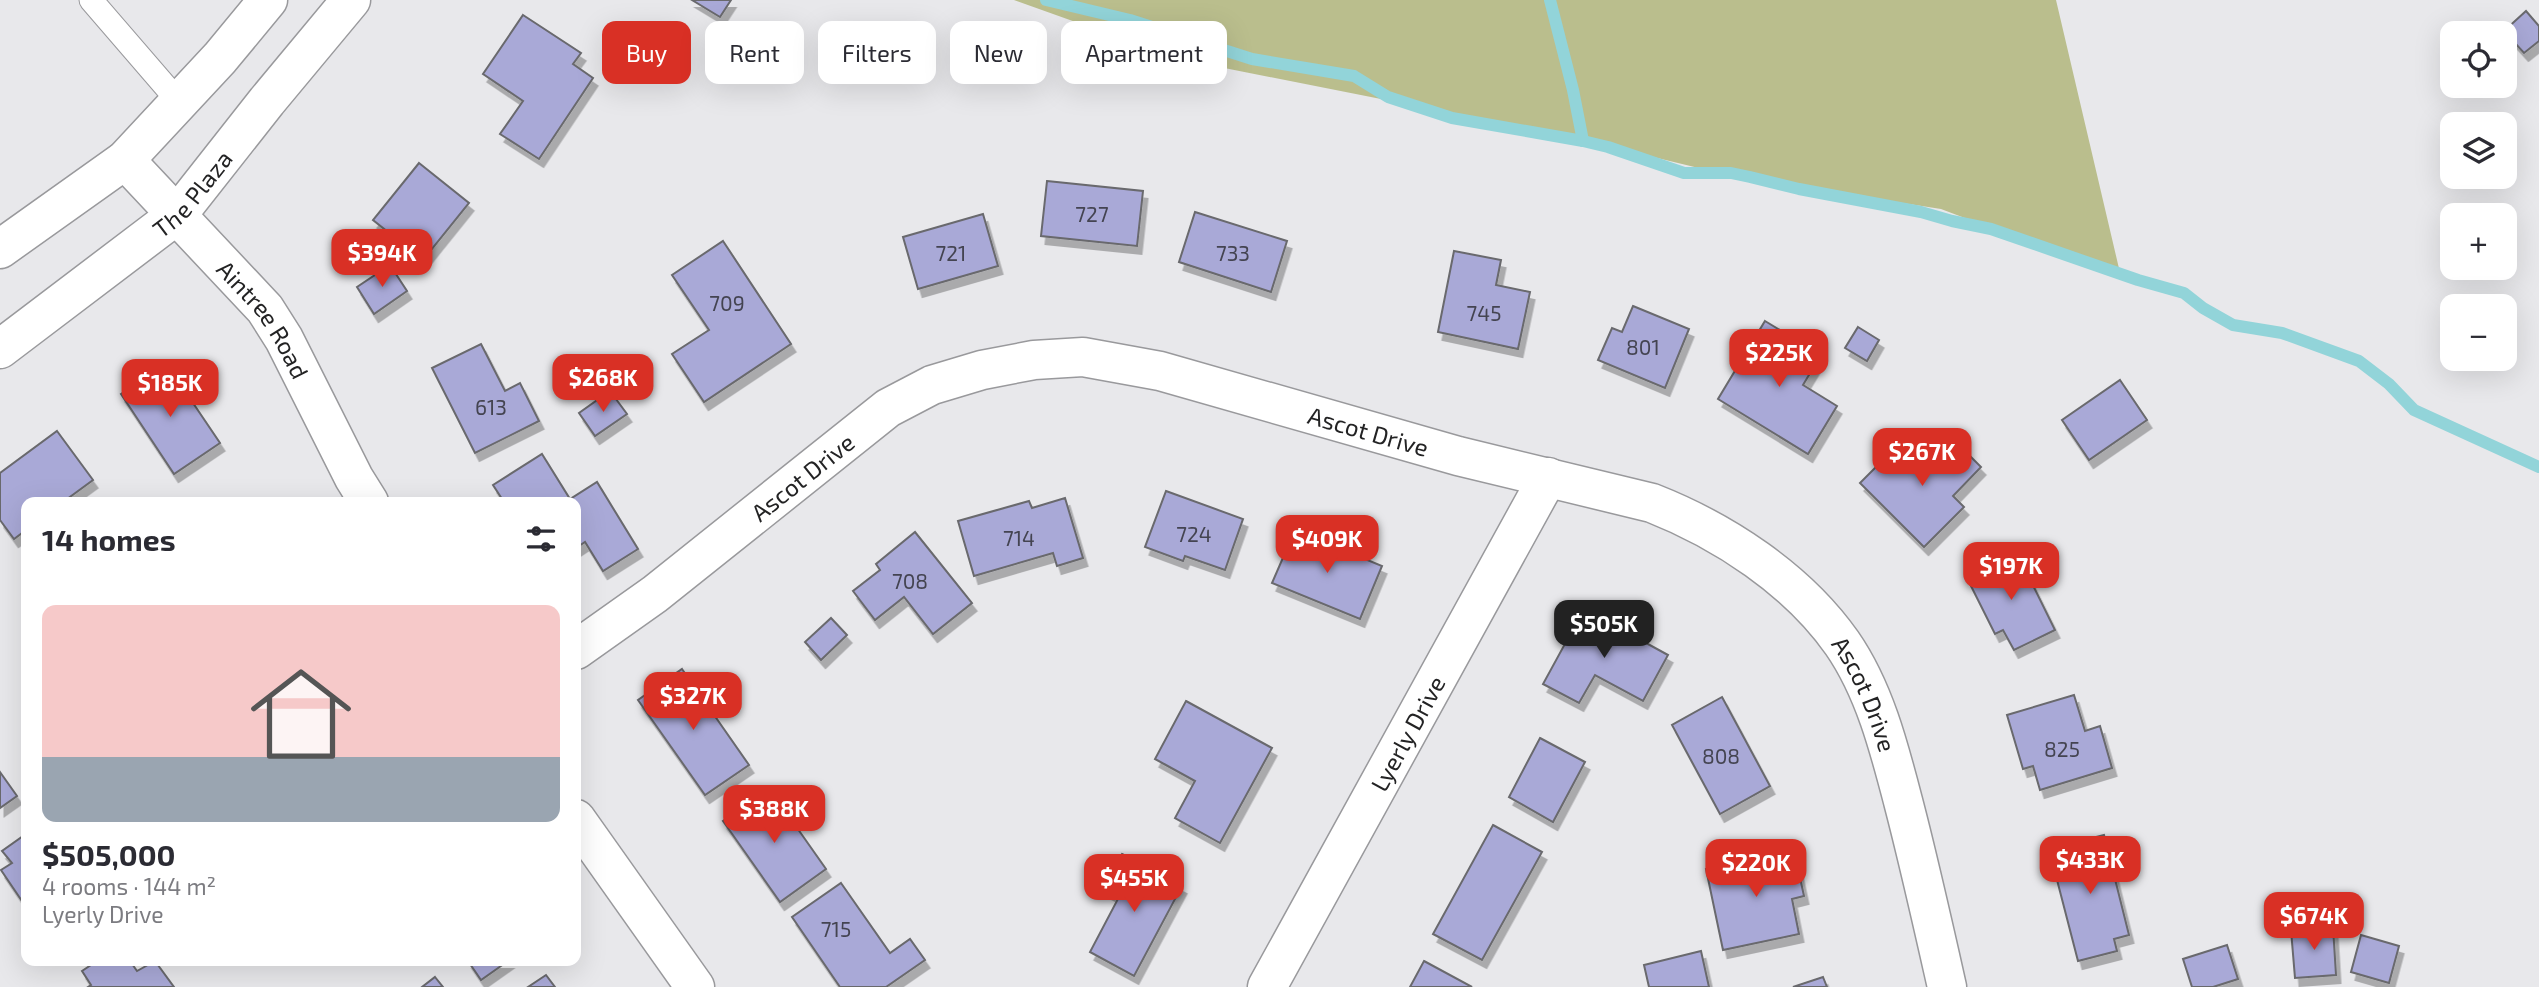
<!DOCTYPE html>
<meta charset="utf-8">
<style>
:root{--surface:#fff;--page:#f7f7f7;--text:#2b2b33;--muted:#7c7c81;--accent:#d93025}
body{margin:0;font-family:"Exo 2",sans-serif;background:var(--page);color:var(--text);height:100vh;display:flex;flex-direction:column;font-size:26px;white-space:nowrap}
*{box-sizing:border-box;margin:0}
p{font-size:23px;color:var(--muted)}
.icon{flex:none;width:38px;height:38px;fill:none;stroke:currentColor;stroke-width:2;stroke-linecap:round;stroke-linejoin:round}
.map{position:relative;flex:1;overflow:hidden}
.side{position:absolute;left:21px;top:497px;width:560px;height:469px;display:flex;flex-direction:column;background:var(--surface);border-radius:14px;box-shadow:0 7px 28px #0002}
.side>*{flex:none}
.top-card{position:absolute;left:602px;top:21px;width:665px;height:63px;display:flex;gap:14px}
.controls{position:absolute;left:2440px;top:21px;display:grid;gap:14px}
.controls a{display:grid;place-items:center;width:77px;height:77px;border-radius:14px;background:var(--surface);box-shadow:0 7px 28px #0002;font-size:35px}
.price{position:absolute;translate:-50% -60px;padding:0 16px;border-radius:14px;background:var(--accent);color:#fff;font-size:23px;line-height:46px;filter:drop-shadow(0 2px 4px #0008)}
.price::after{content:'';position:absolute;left:50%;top:42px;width:21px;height:16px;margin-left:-10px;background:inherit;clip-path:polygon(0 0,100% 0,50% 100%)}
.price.active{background:#222;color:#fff}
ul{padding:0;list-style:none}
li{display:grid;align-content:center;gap:14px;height:371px;padding:0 21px}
li span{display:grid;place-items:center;height:217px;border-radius:14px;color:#555}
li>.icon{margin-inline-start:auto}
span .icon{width:126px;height:126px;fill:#fffc;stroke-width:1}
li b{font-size:30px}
h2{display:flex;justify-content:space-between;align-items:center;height:84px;padding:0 21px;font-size:30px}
.chip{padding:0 24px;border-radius:14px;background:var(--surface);box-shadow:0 7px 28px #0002;font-size:24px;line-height:63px}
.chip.active{background:var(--accent);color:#fff}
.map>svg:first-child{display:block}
.forest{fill:#babe8d}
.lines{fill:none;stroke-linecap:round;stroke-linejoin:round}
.stream{stroke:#92d4d9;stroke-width:12}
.building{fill:#a9a9d7;stroke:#69696d;stroke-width:2;filter:url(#shadow)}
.service-casing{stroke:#99999c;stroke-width:25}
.minor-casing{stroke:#99999c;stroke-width:41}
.secondary-casing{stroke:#99999c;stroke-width:41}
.service{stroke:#fff;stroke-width:23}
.minor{stroke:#fff;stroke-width:38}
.secondary{stroke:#fff;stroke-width:38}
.labels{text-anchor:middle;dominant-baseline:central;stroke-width:5;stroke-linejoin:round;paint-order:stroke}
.number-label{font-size:21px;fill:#444451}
.street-label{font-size:24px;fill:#232324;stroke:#f5f5f9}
</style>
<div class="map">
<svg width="2539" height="987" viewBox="0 0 2539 987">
<defs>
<filter id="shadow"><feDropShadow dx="4.5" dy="8" stdDeviation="0" flood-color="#0004"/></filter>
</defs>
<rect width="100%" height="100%" fill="#e8e8eb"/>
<!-- forest -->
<path class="forest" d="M1014 0H2056L2121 277 1941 209 1740 178 1558 134 1179 59Z"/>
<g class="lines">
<!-- stream -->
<g class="stream">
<path d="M1046 0 1130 20 1252 59 1354 76 1388 97 1452 118 1583 141 1608 147 1684 173H1731L1750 177 1799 189 1921 212 1952 221 1991 229 2138 280 2184 293 2203 308 2233 325 2282 333 2359 361 2389 384 2414 410 2539 467"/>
<path d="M1550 0 1573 90 1583 141"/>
</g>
</g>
<!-- building -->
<g class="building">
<path d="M692 0H731L720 17Z"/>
<path d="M2526 11 2539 26V41L2524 53 2504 31Z"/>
<path d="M523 15 581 53 573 64 593 78 539 159 500 134 523 101 483 74Z"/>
<path d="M419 163 469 203 423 260 373 220Z"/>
<path d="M1047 181 1143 191 1137 246 1041 236Z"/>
<path d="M1195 212 1287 241 1271 292 1179 262Z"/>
<path d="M983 214 998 266 918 289 903 237Z"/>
<path d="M723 241 791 344 704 402 672 354 709 330 672 275Z"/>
<path d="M1454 251 1501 260 1496 285 1530 292 1518 349 1438 332Z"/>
<path d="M390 265 407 291 374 314 357 287Z"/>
<path d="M1633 306 1689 329 1665 388 1598 360 1612 328 1622 332Z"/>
<path d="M1765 321 1821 355 1803 385 1837 406 1808 454 1718 399Z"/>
<path d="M1858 327 1879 340 1867 361 1845 348Z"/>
<path d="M481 344 505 391 520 383 539 421 475 453 432 368Z"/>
<path d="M166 363 220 443 174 474 121 394Z"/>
<path d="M2120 380 2147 420 2089 460 2062 420Z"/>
<path d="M610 391 627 414 595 436 579 413Z"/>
<path d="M57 431 93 480 63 502H26V530L14 539 0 520V473Z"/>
<path d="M1951 437 1981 467 1953 496 1964 507 1924 547 1860 483 1898 445 1921 467Z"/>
<path d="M542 454 570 499 597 482 638 549 603 571 585 542 576 548V502H504L493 485Z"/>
<path d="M1166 491 1243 519 1225 570 1185 556 1183 561 1145 547Z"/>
<path d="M1065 498 1083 558 1057 566 1053 553 974 576 958 521 1029 501 1032 508Z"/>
<path d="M1295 530 1382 566 1360 619 1272 583Z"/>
<path d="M915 532 972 603 933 634 904 597 875 620 853 591 880 570 876 564Z"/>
<path d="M2017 553 2055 630 2014 650 2003 630 1995 634 1967 578Z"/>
<path d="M1584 609 1668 655 1643 701 1595 675 1579 703 1543 684Z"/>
<path d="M831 618 847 635 821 660 805 642Z"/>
<path d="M682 669 749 765 705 795 638 700Z"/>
<path d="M2074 695 2085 731 2100 726 2112 768 2040 790 2033 766 2023 769 2007 715Z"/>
<path d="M1722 697 1770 786 1720 814 1672 725Z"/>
<path d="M1186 701 1272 748 1220 843 1175 818 1195 781 1155 759Z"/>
<path d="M1540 738 1585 762 1553 822 1509 797Z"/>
<path d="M0 772 17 796 0 808Z"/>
<path d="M769 788 826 869 780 902 723 821Z"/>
<path d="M1493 825 1542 852 1482 960 1433 934Z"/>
<path d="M26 834V907L1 870 12 863 2 851Z"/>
<path d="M2104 835 2129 935 2114 939 2117 951 2078 961 2049 849Z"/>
<path d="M1794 850 1804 896 1792 899 1799 934 1723 950 1706 869Z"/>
<path d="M1122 854 1182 886 1134 976 1090 952 1119 897 1103 889Z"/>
<path d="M841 883 890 953 910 939 925 960 886 987H840L792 917Z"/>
<path d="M2333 927 2336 975 2295 978 2291 930Z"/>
<path d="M2361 935 2399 946 2389 983 2351 972Z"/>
<path d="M2227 945 2238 979 2213 987H2192L2183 959Z"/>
<path d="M1701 951 1709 987H1649L1644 965Z"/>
<path d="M97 961H130L137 971 155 961 174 987H88L91 985 82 971Z"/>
<path d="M468 961H508L481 980Z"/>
<path d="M1424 961 1472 987H1410Z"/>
<path d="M546 975 555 987H528Z"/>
<path d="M435 977 443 987H422Z"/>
<path d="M1823 977 1827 987H1793Z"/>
</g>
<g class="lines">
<defs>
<path id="service" d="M91 0 179 102"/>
<g id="minor">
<path id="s1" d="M125 160 265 309 284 339 354 478 369 502"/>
<path id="s2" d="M576 650 655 594 888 408 932 385 982 370 1034 360 1083 357 1160 371 1458 456 1652 503C1723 531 1797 579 1842 643 1874 689 1889 747 1903 801 1919 862 1933 925 1947 987"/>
<path d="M576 819 695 987"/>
<path id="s3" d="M1267 987 1548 477"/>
</g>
<g id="secondary">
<path d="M0 249 125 160 220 58 268 0"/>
<path id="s4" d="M0 349 178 214 267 101 351 0"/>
</g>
</defs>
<!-- service casing -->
<use href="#service" class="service-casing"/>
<!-- minor casing -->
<use href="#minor" class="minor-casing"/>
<!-- secondary casing -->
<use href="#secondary" class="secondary-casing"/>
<!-- service -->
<use href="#service" class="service"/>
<!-- minor -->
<use href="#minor" class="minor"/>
<!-- secondary -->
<use href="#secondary" class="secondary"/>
</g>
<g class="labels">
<!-- number labels -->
<g class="number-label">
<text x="1092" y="213">727</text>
<text x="951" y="252">721</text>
<text x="1233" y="252">733</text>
<text x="727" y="302">709</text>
<text x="1484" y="312">745</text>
<text x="1643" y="346">801</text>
<text x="491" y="406">613</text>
<text x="1194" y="533">724</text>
<text x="1019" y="537">714</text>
<text x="910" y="580">708</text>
<text x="2062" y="748">825</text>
<text x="1721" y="755">808</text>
<text x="836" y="928">715</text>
</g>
<!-- street labels -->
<g class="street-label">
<text stroke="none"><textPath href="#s4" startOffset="248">The Plaza</textPath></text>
<text stroke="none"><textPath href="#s1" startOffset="212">Aintree Road</textPath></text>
<text stroke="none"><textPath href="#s2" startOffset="894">Ascot Drive</textPath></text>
<text stroke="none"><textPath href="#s2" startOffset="285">Ascot Drive</textPath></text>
<text stroke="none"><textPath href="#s2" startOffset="1482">Ascot Drive</textPath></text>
<text stroke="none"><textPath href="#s3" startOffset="290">Lyerly Drive</textPath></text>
</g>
</g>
</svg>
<div class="controls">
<a><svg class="icon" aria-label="locate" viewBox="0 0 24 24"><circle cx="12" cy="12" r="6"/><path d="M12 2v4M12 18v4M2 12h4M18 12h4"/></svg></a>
<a><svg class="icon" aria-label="layers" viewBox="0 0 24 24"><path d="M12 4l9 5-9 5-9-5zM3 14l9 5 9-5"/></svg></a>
<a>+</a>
<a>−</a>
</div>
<b class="price" style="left:382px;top:289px">$394K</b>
<b class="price" style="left:1779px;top:389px">$225K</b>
<b class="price" style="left:603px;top:414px">$268K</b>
<b class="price" style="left:170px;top:419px">$185K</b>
<b class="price" style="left:1922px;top:488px">$267K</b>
<b class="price" style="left:1327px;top:575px">$409K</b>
<b class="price" style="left:2011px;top:602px">$197K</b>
<b class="price active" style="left:1604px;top:660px">$505K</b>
<b class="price" style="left:693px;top:732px">$327K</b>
<b class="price" style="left:774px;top:845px">$388K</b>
<b class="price" style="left:2090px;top:896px">$433K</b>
<b class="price" style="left:1756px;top:899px">$220K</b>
<b class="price" style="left:1134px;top:914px">$455K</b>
<b class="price" style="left:2314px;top:952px">$674K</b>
<div class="top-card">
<a class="chip active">Buy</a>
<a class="chip">Rent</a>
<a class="chip">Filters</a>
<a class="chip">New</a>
<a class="chip">Apartment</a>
</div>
<section class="side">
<h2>14 homes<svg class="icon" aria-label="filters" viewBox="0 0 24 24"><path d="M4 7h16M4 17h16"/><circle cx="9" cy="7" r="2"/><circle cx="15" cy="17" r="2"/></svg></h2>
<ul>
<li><span style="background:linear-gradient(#f6c9c9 70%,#9aa5b1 0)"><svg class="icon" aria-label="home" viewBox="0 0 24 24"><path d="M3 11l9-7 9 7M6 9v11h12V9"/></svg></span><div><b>$505,000</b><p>4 rooms · 144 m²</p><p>Lyerly Drive</p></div></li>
</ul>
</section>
</div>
